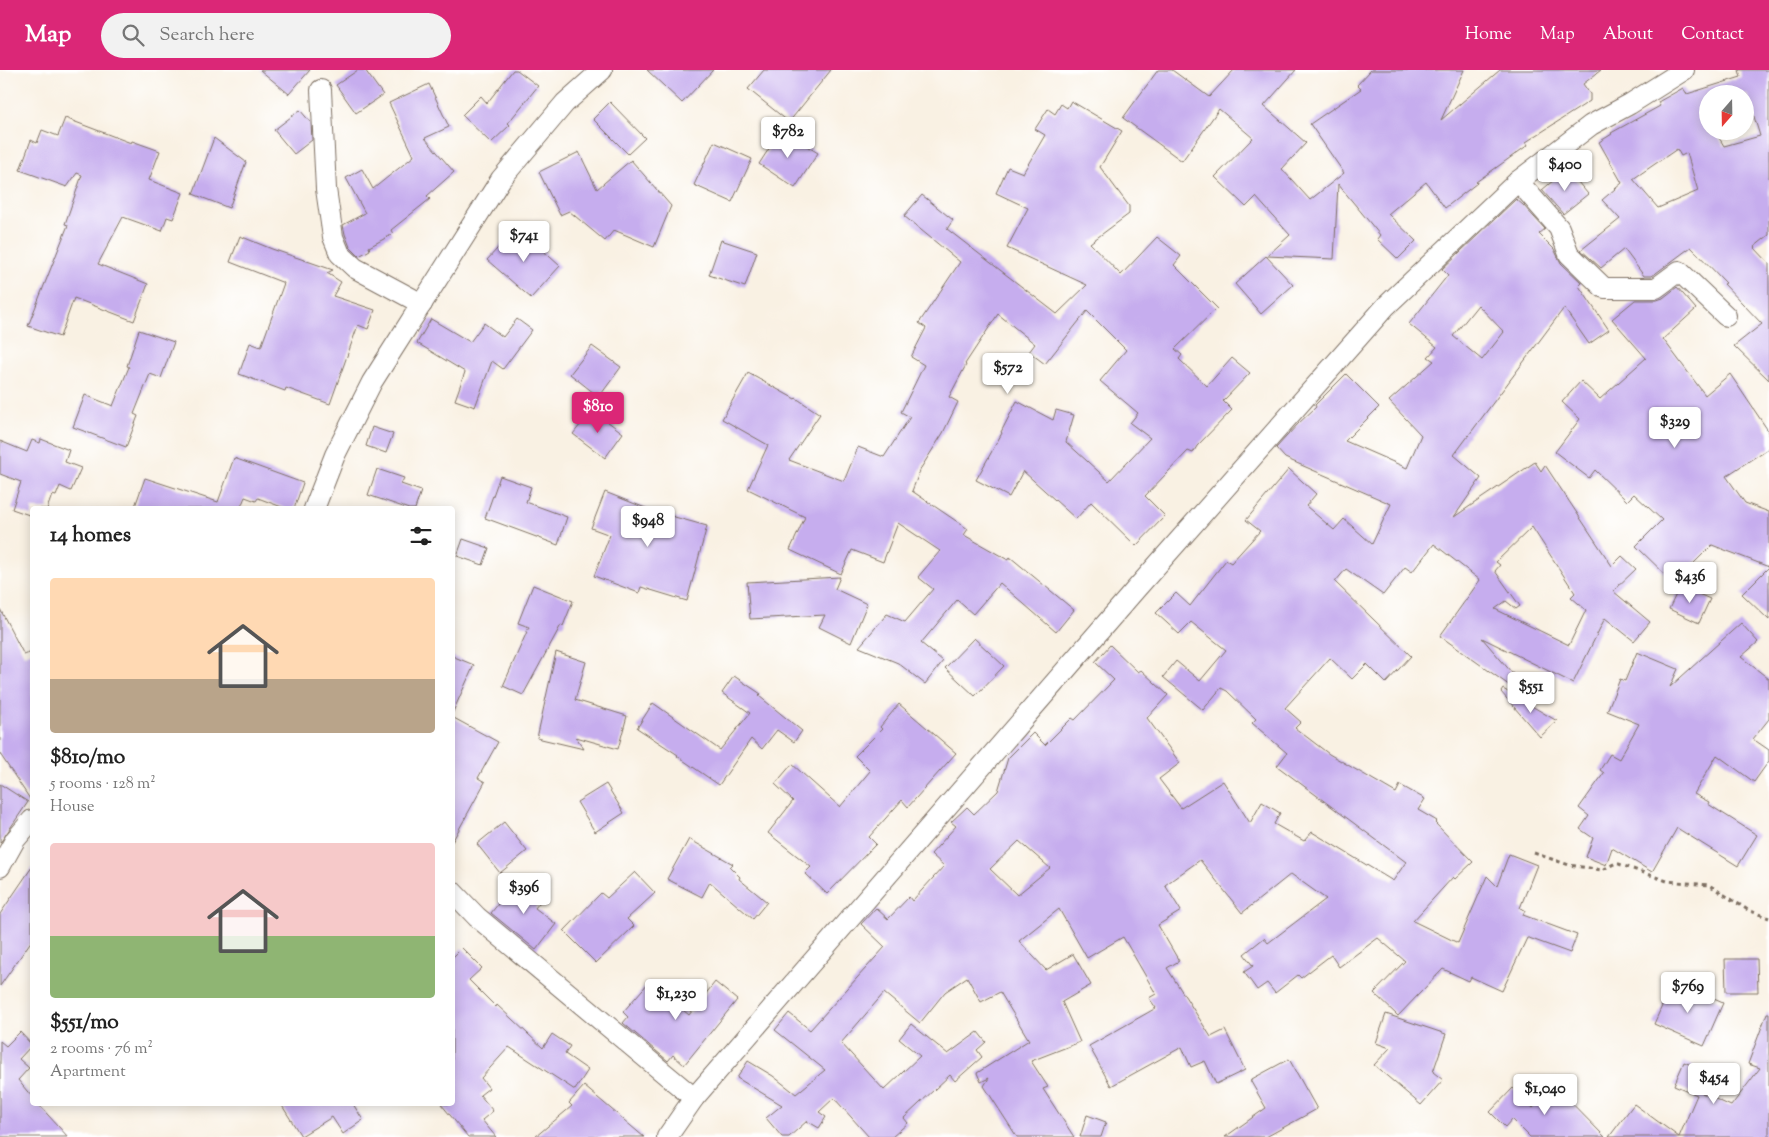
<!DOCTYPE html>
<meta charset="utf-8">
<style>
:root{--surface:#fff;--page:#f2f2f2;--text:#222;--muted:#767676;--accent:#db2777}
body{margin:0;font-family:"Sorts Mill Goudy",serif;background:var(--page);color:var(--text);height:100vh;display:flex;flex-direction:column;font-size:19px;white-space:nowrap}
*{box-sizing:border-box;margin:0}
p{font-size:16px;color:var(--muted)}
.icon{flex:none;width:28px;height:28px;fill:none;stroke:currentColor;stroke-width:2;stroke-linecap:round;stroke-linejoin:round}
.map{position:relative;flex:1;overflow:hidden}
.side{position:absolute;left:30px;top:436px;width:425px;height:600px;display:flex;flex-direction:column;background:var(--surface);border-radius:5px;box-shadow:0 2px 12px #0003}
.side>*{flex:none}
.needle{width:32px;rotate:200deg}
.buttons{position:absolute;left:1699px;top:15px;display:grid;gap:10px}
.buttons a{display:grid;place-items:center;width:55px;height:55px;border-radius:50%;background:var(--surface);box-shadow:0 2px 12px #0003;font-size:25px}
.price{position:absolute;translate:-50% -42px;padding:0 11px;border-radius:5px;background:#fff;color:#222;font-size:16px;line-height:32px;filter:drop-shadow(0 1px 2px #0008)}
.price::after{content:'';position:absolute;left:50%;top:30px;width:15px;height:11px;margin-left:-8px;background:inherit;clip-path:polygon(0 0,100% 0,50% 100%)}
.price.on{background:var(--accent);color:#fff}
ul{padding:0;list-style:none}
li{display:grid;align-content:center;gap:10px;height:265px;padding:0 20px}
li span{display:grid;place-items:center;height:155px;border-radius:5px;color:#555}
li>.icon{margin-inline-start:auto}
span .icon{width:90px;height:90px;fill:#fffc;stroke-width:1}
li b{font-size:21px}
h2{display:flex;justify-content:space-between;align-items:center;height:60px;padding:0 20px;font-size:21px}
header{display:flex;align-items:center;gap:30px;box-sizing:border-box;height:70px;padding:0 25px;background:var(--accent);color:#fff}
header strong{font-size:24px}
nav{display:flex;gap:28px;margin-inline-start:auto;font-size:18px}
.search{width:350px;height:45px;background:var(--page);display:flex;align-items:center;gap:12px;box-sizing:border-box;padding:0 18px;border-radius:28px;color:var(--muted);font-size:19px}
.map>svg:first-child{display:block}
.building{fill:#c6adee;fill-rule:evenodd}
.lines{fill:none;stroke-linecap:round;stroke-linejoin:round}
.minor-casing{stroke:#7e7063;stroke-width:22}
.path{stroke:#7e7063;stroke-width:3;stroke-dasharray:4 4;stroke-linecap:butt}
.minor{stroke:#fff;stroke-width:20}
</style>
<header>
<strong>Map</strong>
<div class="search"><svg class="icon" aria-label="search" viewBox="0 0 24 24"><circle cx="10" cy="10" r="6"/><path d="M15 15l6 6"/></svg>Search here</div>
<nav><a>Home</a><a>Map</a><a>About</a><a>Contact</a></nav>
</header>
<div class="map">
<svg width="1769" height="1067" viewBox="0 0 1769 1067">
<rect width="100%" height="100%" fill="#fff"/>
<filter id="ink" filterUnits="userSpaceOnUse"><feTurbulence type="fractalNoise" baseFrequency=".02" numOctaves="2"/><feDisplacementMap in="SourceGraphic" scale="10" xChannelSelector="R" yChannelSelector="G"/><feConvolveMatrix kernelMatrix="1 2 1 2 8 2 1 2 1" color-interpolation-filters="sRGB"/></filter>
<filter id="wash" filterUnits="userSpaceOnUse"><feTurbulence type="fractalNoise" baseFrequency=".0096" numOctaves="4" result="noise"/><feDisplacementMap in="SourceGraphic" scale="20" xChannelSelector="R" yChannelSelector="G"/><feGaussianBlur stdDeviation="1.12" result="paint"/><feColorMatrix in="noise" values="0 0 0 0 0 0 0 0 0 0 0 0 0 0 0 0 0 1.4 0 .05"/><feComposite in="paint" operator="in"/></filter>
<g filter="url(#wash)">
<rect width="100%" height="100%" fill="#f9f1e3"/>
<g id="blocks">
<!-- building -->
<g class="building">
<path d="M260 0H310L289 24Z"/>
<path d="M358 0H365L383 25 356 43 336 15Z"/>
<path d="M513 0H517L538 16 508 53 510 55 491 73 462 45 481 26 487 33Z"/>
<path d="M647 0H713L682 33Z"/>
<path d="M764 0H831L789 52 748 19Z"/>
<path d="M1158 0H1172L1209 27 1234 0H1296L1264 36 1306 73 1282 99 1310 130 1344 103 1310 54 1361 19 1357 15 1371 0H1464L1441 50 1500 0H1601L1583 14 1590 24V31L1526 72 1528 75 1476 112 1477 113 1445 138 1426 112 1388 144 1416 171 1398 189 1377 169 1380 165 1338 114 1334 189 1267 186 1290 165 1256 127 1246 137 1215 107 1253 68 1219 39 1182 91 1123 48Z"/>
<path d="M1739 0H1769V165L1754 177 1769 193V310L1734 276 1762 254 1724 214 1726 213 1691 177 1652 206H1644L1624 179 1601 198 1581 180 1620 149 1602 130 1622 113 1599 72 1612 64 1611 63 1660 36 1658 32 1683 18 1687 24 1741 7ZM1708 24H1747L1760 66 1724 76 1715 61H1708ZM1677 79 1681 86 1687 83 1698 121 1658 138 1633 109Z"/>
<path d="M429 14 449 57 425 68 454 102 427 126 430 129 391 160 393 164 369 177 370 180 359 186 350 177 345 164 343 155 365 143 346 108 362 99 373 119 414 86 389 33Z"/>
<path d="M1071 31 1122 61 1100 97 1129 136V144L1090 173 1121 205 1157 167 1181 186 1174 195 1217 238 1175 279 1182 285 1179 289 1207 316 1232 288 1250 303 1223 331 1232 340 1197 376 1193 383 1188 381 1145 426 1165 446 1136 476 1091 432 1076 449 1023 401 1009 427 976 410 1002 363 1001 362 1017 331 1053 350 1056 340 1074 345 1066 372 1109 411 1150 368 1130 353 1138 343 1100 311 1126 280 1087 241 1045 294 1029 282 1035 274 998 244 965 294 966 295 949 327 958 332 943 363 921 398 912 421 968 459 964 465 1008 490 1010 487 1074 540 1056 562 1000 513 973 544 957 530 921 573 943 591 925 614 898 593 859 577 887 544 905 552 933 519 918 507 940 481 898 453 883 492 852 480 841 504 790 480 805 447 748 419 768 375 722 349 748 303 795 329 796 328 820 344 789 390 844 411 858 377 884 387 910 347 901 342 924 295 911 287 926 258 919 253 960 192 904 146 922 125 953 150 947 159 1057 244 1087 215 1007 178 1028 138 996 123 1008 97 1023 103 1045 65 1035 59 1048 39 1055 44 1061 34 1067 38Z"/>
<path d="M610 32 645 68 628 84 593 49Z"/>
<path d="M300 40 311 53 312 70 294 84 274 60Z"/>
<path d="M65 48 131 73 132 71 160 81 149 110 183 123 173 149 167 147 162 161 123 147 98 194 148 214 134 251 74 228 60 267 28 256 68 155 65 154 82 105 77 103 67 117 20 100 31 70 37 73 42 60 58 66Z"/>
<path d="M781 60 818 83 795 118 759 94Z"/>
<path d="M214 68 246 92 229 138 193 124Z"/>
<path d="M714 72 752 89 732 132 694 115Z"/>
<path d="M579 82 597 119 631 90 671 136 654 177 614 160 605 171 569 141 560 145 539 102Z"/>
<path d="M1567 99 1588 124 1563 144 1542 120Z"/>
<path d="M1516 129 1523 135 1545 159 1539 164 1554 179 1561 193 1582 213 1579 216 1609 260 1589 274 1564 238 1454 385 1481 408 1454 447 1535 392 1541 401 1545 395 1612 496 1622 486 1636 499 1613 521 1650 552 1634 571 1605 548 1573 613 1482 568 1525 618 1520 623 1440 566 1480 510 1434 474 1412 502 1405 497 1383 525 1346 499 1335 512 1411 586 1386 613 1367 594 1352 609 1330 588 1285 638 1301 652 1295 658 1329 684 1396 723 1400 715 1425 729 1418 740 1437 751 1435 753 1473 792 1455 809 1453 807 1413 851 1458 873 1487 806 1497 816 1509 784 1537 795 1520 838 1525 840 1523 845 1577 865 1570 883 1529 868H1527L1502 921 1471 907 1469 911 1443 899 1398 946 1374 923 1405 891 1378 868 1339 897 1331 885 1301 908 1298 905 1275 923 1267 913 1257 920 1244 902 1253 896 1244 884 1264 868 1268 873 1326 829 1291 804 1242 843 1200 790 1165 815 1181 841 1158 855 1179 891 1167 898 1211 967 1225 960 1245 1000 1216 1014 1205 991 1191 997 1182 977 1111 1016 1089 976 1156 938 1149 928 1156 924 1123 867 1087 888 1059 839 1019 871 1046 900 1073 884 1091 915 1062 932 1080 972 1031 991 1048 1017 1043 1019 1074 1067H1017L984 1016 989 1008 981 1012 977 1003 1029 970 1000 922 981 932 967 907 945 922 920 953 884 923 841 973 884 1020 920 986 899 969 911 954 948 984 978 962 986 972 977 980 982 987 955 1011 950 1005 904 1048 908 1053 892 1067H869L834 1028 819 1042 826 1047 819 1058 807 1051 789 1067H782L766 1048 782 1035 737 1008 748 991 773 1006 796 1024 825 1000 775 960 789 943 810 960 885 877 861 854 876 838 888 849 909 827 912 831 944 796 931 784 956 756 951 752 967 737 974 744 998 721 1008 688 1033 663 1045 675 1072 648 1075 650 1114 610 1095 592 1110 575 1138 602 1141 600 1168 625 1147 648 1180 693 1159 709 1181 738 1223 711 1250 753 1262 732 1280 743 1274 754 1304 771 1312 762 1393 811 1406 792 1277 696 1287 683 1252 653 1256 649 1227 621 1221 618 1203 640 1163 607 1176 591 1200 611 1226 580 1191 552 1179 564 1156 543 1176 523 1190 536 1226 490 1231 493 1260 461 1246 450 1289 399 1316 424 1306 436 1334 460 1344 449 1372 474 1391 434 1285 388 1276 378 1298 354 1316 337 1315 335 1346 304 1379 337 1345 371 1407 398 1421 365 1389 331 1434 291 1428 287 1437 277 1409 254 1448 205 1442 199ZM1478 235 1504 262 1482 290 1453 266ZM1532 457 1575 523 1571 527 1586 540 1569 575 1495 539 1506 531 1516 539 1520 536 1495 501 1500 495 1496 492ZM1019 771 1050 798 1017 825 990 799Z"/>
<path d="M517 157 560 196 531 228 487 190Z"/>
<path d="M240 166 272 179 333 200 327 203 341 212 333 226 375 240 368 259 358 255 330 334 286 318 285 321 239 304 250 273 261 277 284 213 230 192Z"/>
<path d="M721 170 757 182 745 217 709 205Z"/>
<path d="M1266 186 1293 215 1261 244 1235 214Z"/>
<path d="M1677 217 1696 239 1663 269 1705 325 1730 304 1769 362V378L1726 406 1745 433 1769 442V550L1742 524 1769 497 1712 475 1674 513 1636 476 1662 450 1634 424 1627 431 1595 400 1589 408 1555 382 1580 349 1562 332 1581 311 1600 329 1646 288 1612 249 1635 230H1657L1663 228Z"/>
<path d="M431 249 470 272 484 253 503 267 517 249 532 260 503 299 492 291 475 337 455 330 465 302 417 273Z"/>
<path d="M139 260 174 272 161 308 150 304 134 344 138 346 126 377 73 357 85 325 113 336 129 297 127 296Z"/>
<path d="M592 276 621 297 599 327 570 304Z"/>
<path d="M592 340 623 363 605 388 573 364Z"/>
<path d="M372 357 393 364 386 383 366 376Z"/>
<path d="M41 369 69 380 65 392 81 398 71 421 60 416 56 426 52 425 47 439H32V446L12 439 21 412 0 404V371L27 382 32 370 40 373Z"/>
<path d="M234 388 303 413 294 439H287L258 428 256 431 245 427 240 439H134L145 408 218 432Z"/>
<path d="M377 399 404 408 401 414 421 421 415 439H409L368 425Z"/>
<path d="M500 406 531 417 526 432 567 447 558 475 485 448Z"/>
<path d="M605 422 653 441 707 456 687 531 641 517 639 523 594 506 610 465 591 458Z"/>
<path d="M463 469 489 478 483 495 457 486Z"/>
<path d="M840 507 835 519 867 534 851 573 819 557 825 545 750 549 747 512Z"/>
<path d="M533 515 573 531 563 556 561 555 523 625 503 616 529 557 518 553Z"/>
<path d="M1680 516 1710 529 1699 553 1669 539Z"/>
<path d="M0 539 24 585 32 582V732L0 684Z"/>
<path d="M1741 553 1758 572 1741 587 1769 609V649L1753 669 1769 680V691L1754 712 1717 685 1694 724 1709 732 1708 734 1757 765 1738 796 1677 758 1652 802 1612 778 1606 795 1586 787 1593 768 1580 759 1589 746 1579 738 1604 703 1600 700 1610 684 1619 689 1639 654 1607 641 1620 609 1625 611 1637 582 1678 599 1670 617Z"/>
<path d="M974 568 1004 596 975 626 945 598Z"/>
<path d="M556 582 586 592 575 630 627 646 618 679 576 667 584 679 537 668Z"/>
<path d="M452 586 474 595 452 644Z"/>
<path d="M734 606 761 624 759 626 802 661 794 672 777 660 762 679 751 669 719 715 677 686 678 685 637 658 653 633 720 680 750 643 722 623Z"/>
<path d="M1503 619 1557 651 1540 667 1501 622Z"/>
<path d="M899 634 956 683 908 737 902 730 869 767 876 774 827 824 805 803 811 797 768 763 793 731 775 714 792 694 840 737 870 701 855 686 882 659 880 657Z"/>
<path d="M452 647 498 672 478 708 485 712 452 772Z"/>
<path d="M0 714 28 732 0 773Z"/>
<path d="M606 714 624 743 595 762 577 732Z"/>
<path d="M504 752 527 781 500 803 477 774Z"/>
<path d="M689 769 733 794 730 797 740 807 739 809 767 832 753 849 710 812 702 827 667 809Z"/>
<path d="M32 797V870L0 916V844Z"/>
<path d="M635 802 655 823 627 849 634 856 596 893 564 861 601 823 607 828Z"/>
<path d="M518 809 543 828 535 838 556 854 536 880 491 843Z"/>
<path d="M462 878 482 898 469 910 496 937 497 935 543 978 552 964 570 976 565 984 588 1000 575 1020 509 977 481 1008 489 1018 480 1025 493 1041 482 1050 496 1067H468L441 1034H452V888Z"/>
<path d="M1725 889H1757L1758 922H1726Z"/>
<path d="M1673 911 1723 933 1704 976 1654 954Z"/>
<path d="M649 912 689 945 715 912 737 930 684 995 673 985 668 991 623 953 628 947 623 942Z"/>
<path d="M1767 943H1769V1067H1609L1634 1034 1679 1067 1697 1025 1674 1015 1684 992 1710 1003 1702 1023 1731 1036 1760 998 1748 994Z"/>
<path d="M1386 944 1446 964 1433 1002 1443 1010 1421 1035 1374 995 1390 978 1376 973Z"/>
<path d="M20 962 32 975 19 989 29 998 18 1010 32 1027V1034H38L68 1067H0V971L6 976Z"/>
<path d="M1289 989 1317 1039 1266 1067H1225L1266 1038 1250 1010Z"/>
<path d="M584 1016 644 1067H535L572 1036 569 1033Z"/>
<path d="M1555 1016 1605 1067H1530L1512 1049 1505 1057 1490 1042 1513 1018 1533 1038Z"/>
<path d="M281 1034H353L363 1050 343 1064 332 1047 301 1066Z"/>
<path d="M1087 1045 1106 1052 1101 1067H1080Z"/>
</g>
</g>
</g>
<g filter="url(#ink)">
<use href="#blocks" fill-opacity="0" stroke="#7e7063" stroke-width="1"/>
<g class="lines">
<defs>
<g id="minor">
<path d="M321 20 326 119 333 167 340 184 355 198 422 234"/>
<path d="M1518 111 1559 158 1569 184 1604 218H1656L1679 201 1726 246"/>
<path d="M314 439 335 385 372 312 501 109 565 33 602 0"/>
<path d="M0 797 15 770 32 750"/>
<path d="M452 821 477 847 694 1028"/>
<path d="M667 1067 694 1028 1136 519 1386 236 1518 111 1591 55 1630 34 1684 0"/>
</g>
</defs>
<!-- minor casing -->
<use href="#minor" class="minor-casing"/>
<!-- path -->
<path class="path" d="M1534 783 1569 795 1602 800 1616 793 1667 811 1709 815 1748 840 1769 848"/>
<!-- minor -->
<use href="#minor" class="minor"/>
</g>
</g>
</svg>
<div class="buttons">
<a><svg class="needle" viewBox="-14 -14 28 28"><path d="M0-13l5 13h-10z" fill="#e53935"/><path d="M0 13l5-13h-10z" fill="#767676"/></svg></a>
</div>
<b class="price" style="left:788px;top:89px">$782</b>
<b class="price" style="left:1565px;top:122px">$400</b>
<b class="price" style="left:524px;top:193px">$741</b>
<b class="price" style="left:1008px;top:325px">$572</b>
<b class="price on" style="left:598px;top:364px">$810</b>
<b class="price" style="left:1675px;top:379px">$329</b>
<b class="price" style="left:648px;top:478px">$948</b>
<b class="price" style="left:1690px;top:534px">$436</b>
<b class="price" style="left:1531px;top:644px">$551</b>
<b class="price" style="left:524px;top:845px">$396</b>
<b class="price" style="left:1688px;top:944px">$769</b>
<b class="price" style="left:676px;top:951px">$1,230</b>
<b class="price" style="left:1714px;top:1035px">$454</b>
<b class="price" style="left:1545px;top:1046px">$1,040</b>
<section class="side">
<h2>14 homes<svg class="icon" aria-label="filters" viewBox="0 0 24 24"><path d="M4 7h16M4 17h16"/><circle cx="9" cy="7" r="2"/><circle cx="15" cy="17" r="2"/></svg></h2>
<ul>
<li><span style="background:linear-gradient(#ffd9b3 65%,#b9a48a 0)"><svg class="icon" aria-label="home" viewBox="0 0 24 24"><path d="M3 11l9-7 9 7M6 9v11h12V9"/></svg></span><div><b>$810/mo</b><p>5 rooms · 128 m²</p><p>House</p></div></li>
<li><span style="background:linear-gradient(#f6c9c9 60%,#8fb573 0)"><svg class="icon" aria-label="home" viewBox="0 0 24 24"><path d="M3 11l9-7 9 7M6 9v11h12V9"/></svg></span><div><b>$551/mo</b><p>2 rooms · 76 m²</p><p>Apartment</p></div></li>
</ul>
</section>
</div>
